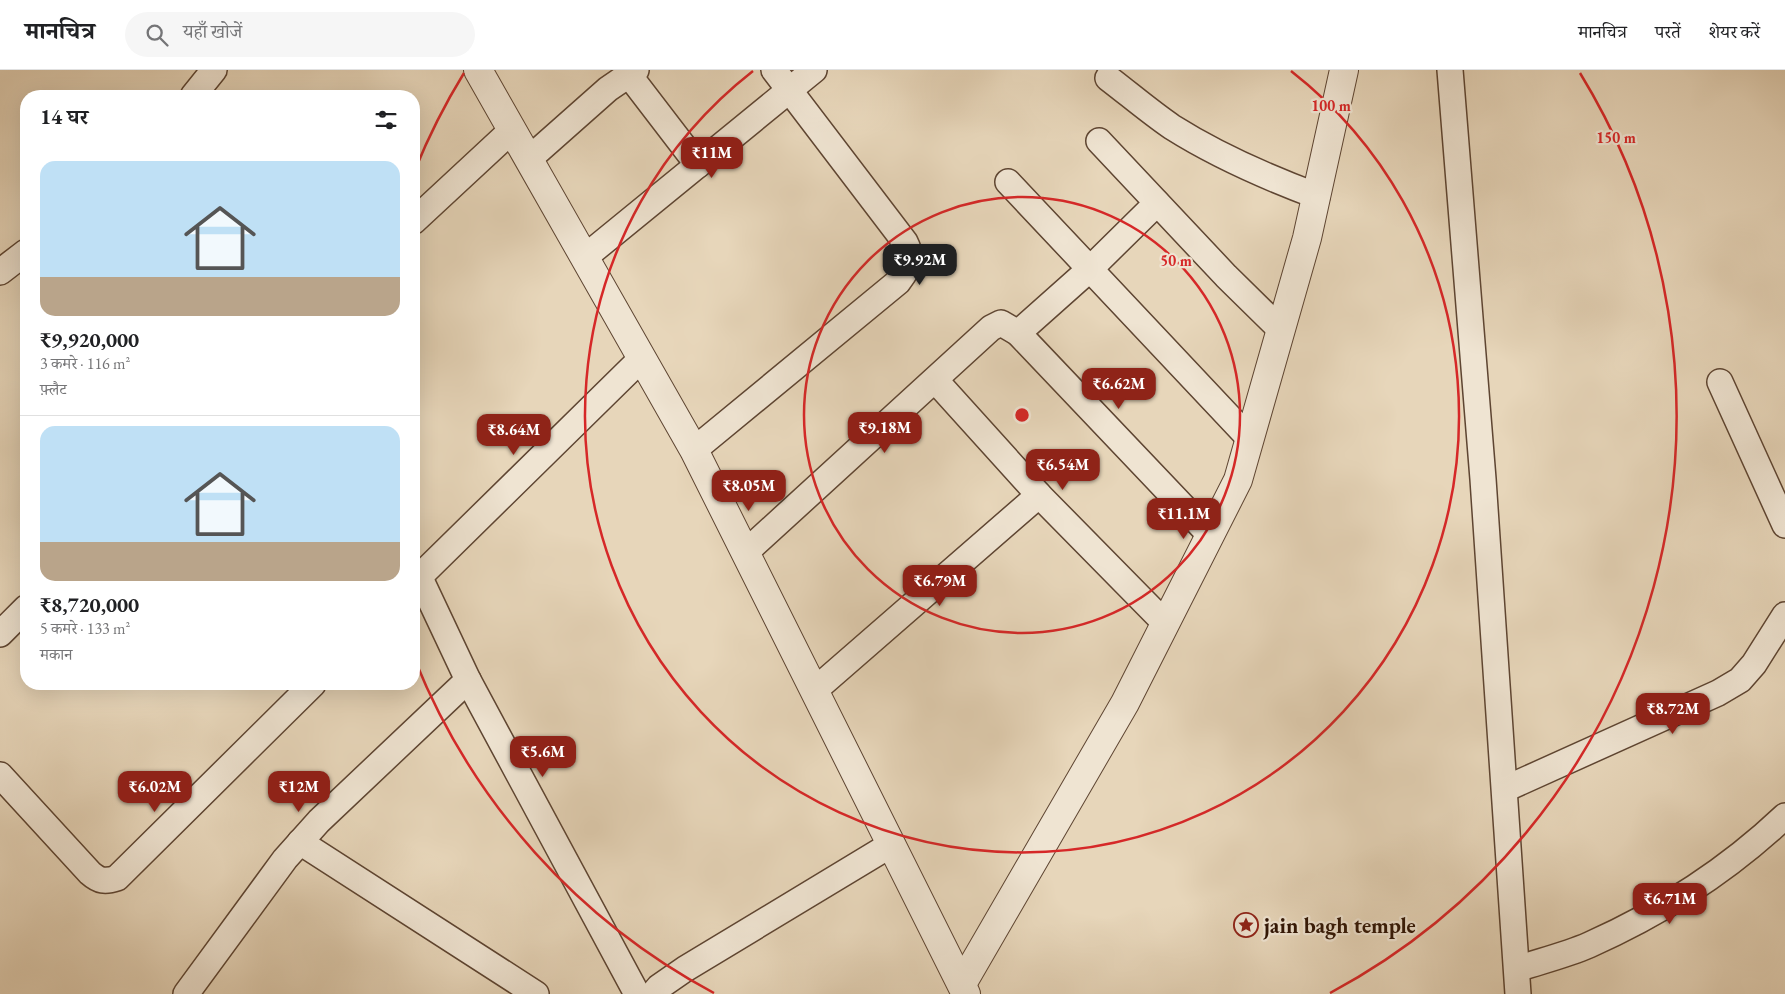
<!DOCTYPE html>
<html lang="hi">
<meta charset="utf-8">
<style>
:root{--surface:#fff;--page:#f6f6f6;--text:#202124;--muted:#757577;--line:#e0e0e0;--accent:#8f2418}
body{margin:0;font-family:"EB Garamond","Noto Serif Devanagari",serif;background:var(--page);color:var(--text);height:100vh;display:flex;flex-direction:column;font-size:19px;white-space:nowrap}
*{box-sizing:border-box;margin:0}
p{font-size:16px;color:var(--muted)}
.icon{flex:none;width:28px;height:28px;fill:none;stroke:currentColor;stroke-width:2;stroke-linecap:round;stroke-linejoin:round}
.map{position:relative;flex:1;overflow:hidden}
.details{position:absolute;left:20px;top:20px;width:400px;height:600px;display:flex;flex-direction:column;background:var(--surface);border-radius:20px;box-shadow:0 5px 20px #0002}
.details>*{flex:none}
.price{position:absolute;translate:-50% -42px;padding:0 11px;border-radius:10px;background:var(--accent);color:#fff;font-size:16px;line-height:32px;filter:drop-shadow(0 1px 2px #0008)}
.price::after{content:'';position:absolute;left:50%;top:30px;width:15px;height:11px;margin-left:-8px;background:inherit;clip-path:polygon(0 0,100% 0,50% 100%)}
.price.current{background:#222;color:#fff}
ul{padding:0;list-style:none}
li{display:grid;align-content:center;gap:10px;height:265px;padding:0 20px}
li+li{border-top:1px solid var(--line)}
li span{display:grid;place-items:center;height:155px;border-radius:15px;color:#555}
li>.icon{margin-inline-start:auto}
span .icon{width:90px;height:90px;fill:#fffc;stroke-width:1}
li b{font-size:21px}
h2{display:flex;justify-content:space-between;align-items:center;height:60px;padding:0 20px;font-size:21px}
header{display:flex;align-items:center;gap:30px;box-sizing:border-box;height:70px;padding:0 25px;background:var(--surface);border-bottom:1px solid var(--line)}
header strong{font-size:24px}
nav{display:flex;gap:28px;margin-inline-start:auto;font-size:18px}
.search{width:350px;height:45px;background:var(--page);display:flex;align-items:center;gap:12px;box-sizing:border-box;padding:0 18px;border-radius:28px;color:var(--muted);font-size:19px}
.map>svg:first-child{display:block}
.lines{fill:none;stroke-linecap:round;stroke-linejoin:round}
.minor-casing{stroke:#5e4532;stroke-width:28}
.tertiary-casing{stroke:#5e4532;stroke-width:30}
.minor{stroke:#efe4d2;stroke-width:25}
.tertiary{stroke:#efe4d2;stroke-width:28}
.ring{fill:none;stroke:#d62828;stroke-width:2.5}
.labels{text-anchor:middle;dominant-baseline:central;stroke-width:4.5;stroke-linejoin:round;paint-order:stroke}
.poi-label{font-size:22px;font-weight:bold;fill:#301505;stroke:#efe4d2;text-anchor:start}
.centre{fill:#d62828;stroke:#efe4d2;stroke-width:2.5}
.ring-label{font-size:15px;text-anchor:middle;font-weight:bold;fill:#d62828;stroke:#efe4d2;stroke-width:4.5;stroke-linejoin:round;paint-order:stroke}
</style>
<header>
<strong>मानचित्र</strong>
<div class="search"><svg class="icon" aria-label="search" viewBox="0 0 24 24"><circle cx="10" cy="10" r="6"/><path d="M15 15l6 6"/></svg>यहाँ खोजें</div>
<nav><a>मानचित्र</a><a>परतें</a><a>शेयर करें</a></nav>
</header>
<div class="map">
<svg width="1785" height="924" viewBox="0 0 1785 924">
<rect width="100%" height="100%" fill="#e7d6ba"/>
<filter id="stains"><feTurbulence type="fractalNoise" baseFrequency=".004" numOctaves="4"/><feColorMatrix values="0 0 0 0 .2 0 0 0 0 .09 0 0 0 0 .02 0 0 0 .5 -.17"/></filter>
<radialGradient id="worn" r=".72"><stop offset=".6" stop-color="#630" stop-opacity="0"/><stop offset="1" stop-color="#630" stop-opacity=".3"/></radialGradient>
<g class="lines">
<defs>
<g id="minor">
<path d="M1450 0 1483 409 1518 924"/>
<path d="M629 5 698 95"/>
<path d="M1108 8C1129 24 1150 42 1172 57 1218 86 1266 107 1317 126"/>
<path d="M193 26 214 0"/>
<path d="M1099 71 1226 206 1281 260"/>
<path d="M529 89 608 19 636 0"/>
<path d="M1008 112 1250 369"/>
<path d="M414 151 512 60"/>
<path d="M585 187 814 0"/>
<path d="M0 202 26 182"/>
<path d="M1018 263 1091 198 1157 133"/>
<path d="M936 311 1039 425 1165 553"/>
<path d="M1720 312 1785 455"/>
<path d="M694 380 898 212C910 196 914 190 905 172L774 0"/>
<path d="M746 482 991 258 1001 253 1018 263 1210 465"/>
<path d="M419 506 468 610 637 924"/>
<path d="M414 512 642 288"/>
<path d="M0 564 26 538"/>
<path d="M815 620 1039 425"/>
<path d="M0 705 90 803C99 811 105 812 117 808L313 614"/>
<path d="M1505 719 1718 623 1740 610 1754 594 1785 545"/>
<path d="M300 772 536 924"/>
<path d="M1517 899C1541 891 1566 885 1589 875 1661 843 1728 800 1785 746"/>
<path d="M186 924 285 789 319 751 468 610"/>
<path d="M653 924 659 917 685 899 892 774"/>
</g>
<g id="tertiary">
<path d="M478 0 694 380 966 924"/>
<path d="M962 914 1125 633 1238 410 1307 168 1344 0"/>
</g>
</defs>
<!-- minor casing -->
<use href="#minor" class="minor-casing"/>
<!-- tertiary casing -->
<use href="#tertiary" class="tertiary-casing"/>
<!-- minor -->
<use href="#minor" class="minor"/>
<!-- tertiary -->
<use href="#tertiary" class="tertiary"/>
</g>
<!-- distance rings -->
<g class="ring">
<circle cx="1022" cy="345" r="218"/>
<path d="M1291 1A437 437 0 1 1 753 1"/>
<path d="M714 923A655 655 0 0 1 415 590M415 100A655 655 0 0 1 464 3M1580 3A655 655 0 0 1 1330 923"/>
</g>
<!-- icons -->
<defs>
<symbol id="sight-ring" viewBox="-11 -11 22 22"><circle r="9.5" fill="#efe4d2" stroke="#8f2418" stroke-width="1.5"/><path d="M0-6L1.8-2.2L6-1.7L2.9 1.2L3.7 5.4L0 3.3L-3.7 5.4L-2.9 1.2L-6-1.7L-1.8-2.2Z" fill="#8f2418"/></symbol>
</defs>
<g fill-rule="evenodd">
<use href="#sight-ring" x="1232" y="841" width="28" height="28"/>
</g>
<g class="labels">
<!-- poi labels -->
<g class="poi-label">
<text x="1264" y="855">jain bagh temple</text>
</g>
</g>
<circle cx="1022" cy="345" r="8" class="centre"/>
<g class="ring-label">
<text x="1331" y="41">100 m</text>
<text x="1616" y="73">150 m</text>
<text x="1176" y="196">50 m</text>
</g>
<rect width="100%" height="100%" filter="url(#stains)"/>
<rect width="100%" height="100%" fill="url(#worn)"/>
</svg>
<b class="price" style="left:712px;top:109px">₹11M</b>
<b class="price current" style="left:920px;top:216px">₹9.92M</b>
<b class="price" style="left:1119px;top:340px">₹6.62M</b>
<b class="price" style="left:885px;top:384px">₹9.18M</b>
<b class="price" style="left:514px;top:386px">₹8.64M</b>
<b class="price" style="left:1063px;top:421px">₹6.54M</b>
<b class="price" style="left:749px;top:442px">₹8.05M</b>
<b class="price" style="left:1184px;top:470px">₹11.1M</b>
<b class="price" style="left:940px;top:537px">₹6.79M</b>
<b class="price" style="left:1673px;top:665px">₹8.72M</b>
<b class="price" style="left:543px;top:708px">₹5.6M</b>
<b class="price" style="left:155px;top:743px">₹6.02M</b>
<b class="price" style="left:299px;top:743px">₹12M</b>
<b class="price" style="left:1670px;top:855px">₹6.71M</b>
<section class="details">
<h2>14 घर<svg class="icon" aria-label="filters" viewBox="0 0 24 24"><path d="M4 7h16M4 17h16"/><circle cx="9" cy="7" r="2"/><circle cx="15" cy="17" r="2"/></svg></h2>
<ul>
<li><span style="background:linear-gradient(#bfe0f5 75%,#b9a48a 0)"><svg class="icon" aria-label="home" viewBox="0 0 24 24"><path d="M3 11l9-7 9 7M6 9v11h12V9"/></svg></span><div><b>₹9,920,000</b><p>3 कमरे · 116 m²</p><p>फ़्लैट</p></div></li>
<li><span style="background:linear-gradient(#bfe0f5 75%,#b9a48a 0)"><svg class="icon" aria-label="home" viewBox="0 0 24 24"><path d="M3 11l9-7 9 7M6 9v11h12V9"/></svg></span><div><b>₹8,720,000</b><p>5 कमरे · 133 m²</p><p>मकान</p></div></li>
</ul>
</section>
</div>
